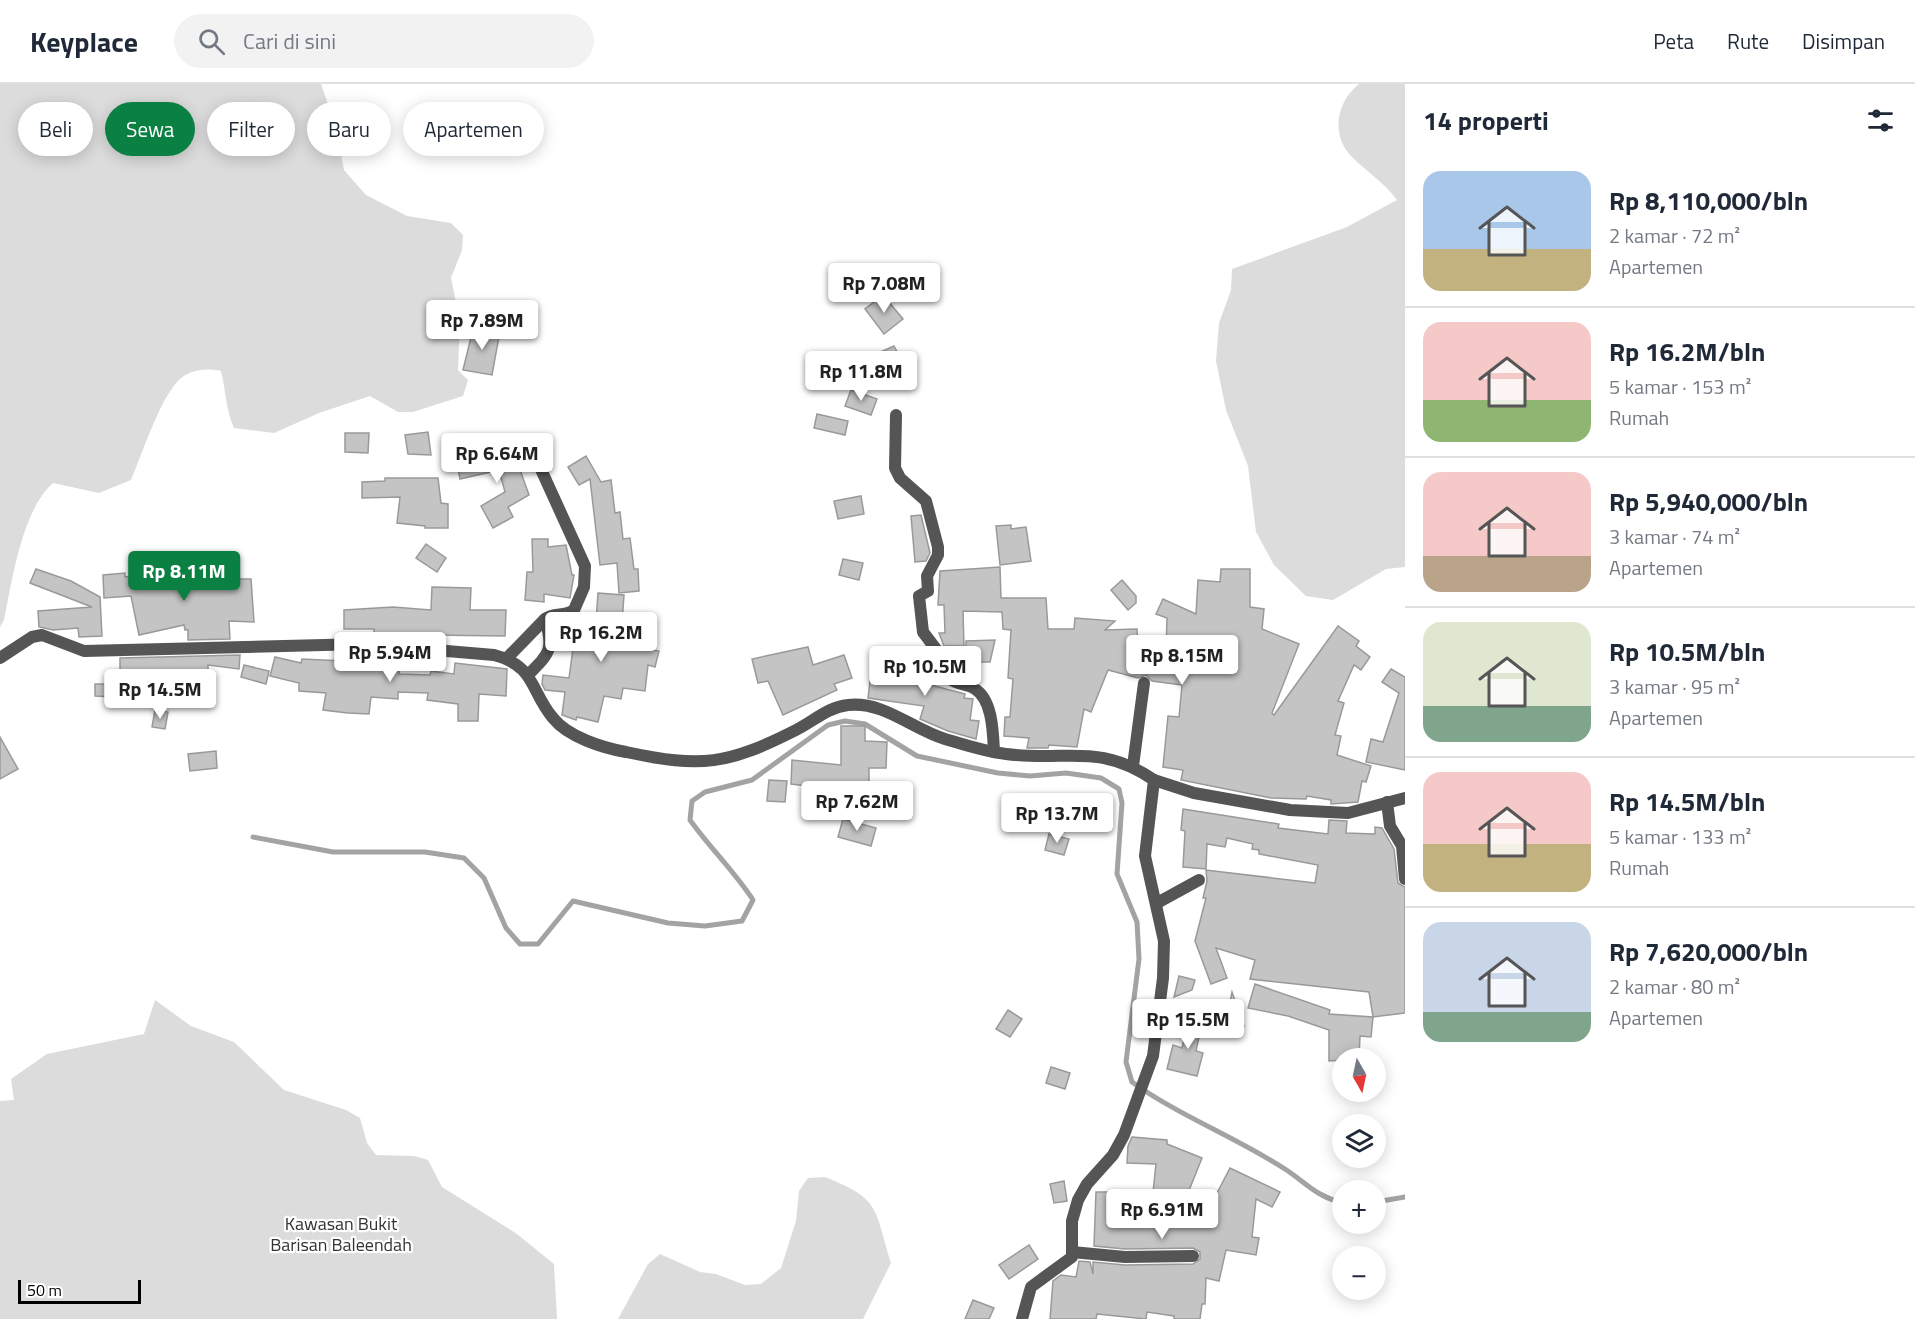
<!DOCTYPE html>
<html lang="id">
<meta charset="utf-8">
<style>
:root{--surface:#fff;--page:#f2f2f3;--text:#1f2937;--muted:#747a83;--line:#e0e1e3;--accent:#0b8043}
body{margin:0;font-family:"Titillium Web",sans-serif;background:var(--page);color:var(--text);height:100vh;display:flex;flex-direction:column;font-size:22px;white-space:nowrap}
*{box-sizing:border-box;margin:0}
p{font-size:20px;color:var(--muted)}
.icon{flex:none;width:33px;height:33px;fill:none;stroke:currentColor;stroke-width:2;stroke-linecap:round;stroke-linejoin:round}
.map{position:relative;flex:1;overflow:hidden}
.side{display:flex;flex-direction:column;background:var(--surface);width:510px}
.side>*{flex:none}
.top-card{position:absolute;left:18px;top:18px;width:570px;height:54px;display:flex;gap:12px}
.needle{width:39px;rotate:171deg}
.fabs{position:absolute;left:1332px;top:964px;display:grid;gap:12px}
.fabs a{display:grid;place-items:center;width:54px;height:54px;border-radius:50%;background:var(--surface);box-shadow:0 3px 15px #0003;font-size:30px}
.scale{position:absolute;left:18px;bottom:15px;width:123px;box-sizing:border-box;padding-left:6px;border:3px solid #000;border-top:0;font-size:16px;line-height:21px;white-space:nowrap;color:#000;-webkit-text-stroke:4px #fff;paint-order:stroke}
.price{position:absolute;translate:-50% -51px;padding:0 14px;border-radius:6px;background:#fff;color:#222;font-size:20px;line-height:39px;filter:drop-shadow(0 2px 3px #0008)}
.price::after{content:'';position:absolute;left:50%;top:36px;width:18px;height:14px;margin-left:-9px;background:inherit;clip-path:polygon(0 0,100% 0,50% 100%)}
.price.selected{background:var(--accent);color:#fff}
ul{padding:0;list-style:none}
li{display:flex;align-items:center;gap:18px;height:150px;padding:0 18px}
li+li{border-top:2px solid var(--line)}
li span{display:grid;place-items:center;flex:none;width:168px;height:120px;border-radius:18px;color:#555}
li>.icon{margin-inline-start:auto}
span .icon{width:72px;height:72px;fill:#fffc;stroke-width:1}
li b{font-size:26px}
h2{display:flex;justify-content:space-between;align-items:center;height:72px;padding:0 18px;font-size:26px}
.chip{padding:0 21px;border-radius:27px;background:var(--surface);box-shadow:0 3px 15px #0003;font-size:21px;line-height:54px}
.chip.selected{background:var(--accent);color:#fff}
header{display:flex;align-items:center;gap:36px;box-sizing:border-box;height:84px;padding:0 30px;background:var(--surface);border-bottom:2px solid var(--line)}
header strong{font-size:28px}
nav{display:flex;gap:33px;margin-inline-start:auto;font-size:21px}
.search{width:420px;height:54px;background:var(--page);display:flex;align-items:center;gap:15px;box-sizing:border-box;padding:0 21px;border-radius:33px;color:var(--muted);font-size:22px}
main{display:flex;flex:1;min-height:0}
.map>svg:first-child{display:block}
.green{fill:#dcdcdc}
.lines{fill:none;stroke-linecap:round;stroke-linejoin:round}
.stream{stroke:#a3a3a3;stroke-width:5}
.building{fill:#c4c4c4;stroke:#999;stroke-width:1.5}
.minor{stroke:#555;stroke-width:12}
.labels{text-anchor:middle;dominant-baseline:central;stroke-width:4.5;stroke-linejoin:round;paint-order:stroke}
.park-label{font-size:18px;fill:#333;stroke:#fff}
</style>
<header>
<strong>Keyplace</strong>
<div class="search"><svg class="icon" aria-label="search" viewBox="0 0 24 24"><circle cx="10" cy="10" r="6"/><path d="M15 15l6 6"/></svg>Cari di sini</div>
<nav><a>Peta</a><a>Rute</a><a>Disimpan</a></nav>
</header>
<main>
<div class="map">
<svg width="1405" height="1235" viewBox="0 0 1405 1235">
<rect width="100%" height="100%" fill="#fff"/>
<!-- green -->
<g class="green">
<path d="M0 0H321L335 40 344 86 366 111 407 132 451 139 463 151 462 166 451 194 460 238 458 286 468 296 463 312 413 328H398L370 312 319 329 274 349 234 344C226 327 226 307 221 287 206 284 189 285 177 298 159 318 142 370 131 396L99 409 53 399C22 426 12 497 4 536L0 543Z"/>
<path d="M1359 0H1405V483L1386 485 1333 516 1306 512 1274 481 1256 448 1248 382 1226 326 1216 277 1219 239 1231 206 1232 185 1347 143 1397 116C1385 99 1367 88 1353 74 1330 52 1336 18 1359 0Z"/>
<path d="M155 916 191 942 234 958 284 1006 346 1026 360 1034 367 1059 376 1071 414 1072 428 1076 442 1103 517 1150 554 1180 557 1235H0V1017L14 1016 11 995 47 970 144 950Z"/>
<path d="M825 1093C881 1115 874 1124 891 1179L863 1235H618L648 1180 660 1170 700 1188 716 1190 745 1201 761 1200 781 1184 796 1137 799 1107 808 1094Z"/>
</g>
<g class="lines">
<!-- stream -->
<g class="stream">
<path d="M253 753 333 768H425L464 774 484 794 506 844 520 860H538L573 817 668 839 705 842 742 837 753 816C734 787 710 764 690 736L692 717 705 708 752 696 828 641 845 637 865 640 917 672 998 689 1030 692 1066 689 1101 694 1119 705 1122 719 1117 790 1137 838 1139 875 1126 978 1132 998C1181 1033 1238 1054 1288 1087 1308 1101 1317 1112 1342 1119"/>
<path d="M1376 1118 1405 1113"/>
</g>
</g>
<!-- building -->
<g class="building">
<path d="M883 211 903 235 884 250 865 225Z"/>
<path d="M474 241 500 247 492 291 463 286Z"/>
<path d="M894 262 902 277 877 290 879 294 865 300 856 279Z"/>
<path d="M851 306 877 315 871 331 845 322Z"/>
<path d="M817 330 848 337 845 351 814 344Z"/>
<path d="M428 348 431 371 408 370 405 351Z"/>
<path d="M345 349H369L368 369 345 368Z"/>
<path d="M474 365 477 379 514 369 529 411 508 423 513 433 493 444 481 422 505 408 499 386 460 395 458 384 462 383V368Z"/>
<path d="M586 372 601 398 611 396 615 429 620 428 623 455 630 454 634 485H638L639 507 619 509 617 479 600 481 590 395 579 401 568 383Z"/>
<path d="M385 394H438L441 419 448 420V444H425V442L397 439 400 413 362 414V398L385 397Z"/>
<path d="M861 412 864 430 838 435 834 417Z"/>
<path d="M921 431 930 469 926 477 915 478 911 432Z"/>
<path d="M1011 441V445L1026 443 1031 477 1000 481 996 442Z"/>
<path d="M532 455H548V463L566 461 572 491H574L570 514 544 510V518L525 516 527 488H533Z"/>
<path d="M426 460 446 474 437 488 416 474Z"/>
<path d="M843 475 863 479 859 496 839 491Z"/>
<path d="M1000 483 1001 514H1046L1048 545H1074L1075 534 1115 537 1105 546 1137 545 1138 571 1163 578 1166 569 1167 534 1156 530 1163 515 1196 530 1198 496 1220 498 1221 485H1250V523L1264 525 1262 545 1299 560 1272 629 1274 631 1338 542 1359 557 1356 562 1370 573 1361 586 1354 581 1338 617 1344 619 1335 651 1341 652 1337 671 1371 682 1366 698 1362 697 1358 718 1331 720V716L1307 712 1306 715 1271 714 1181 696 1183 686 1163 683 1168 632 1179 633 1182 601 1152 597 1146 591 1138 594 1108 586 1091 628 1084 625 1077 663 1049 661 1048 664H1027L1029 654 1004 652 1005 633H1010L1013 595 1008 594 1011 546 1003 545 1002 528 963 527 964 562H944L939 549H945L944 521H938L940 487Z"/>
<path d="M188 484 191 500 226 495H251L254 538 229 537 230 555 188 556V546H185L184 541 139 551 131 512 104 514 103 491 125 489V493Z"/>
<path d="M36 485 71 497 100 513 102 552 79 553 78 544 53 546 39 543 38 527 92 523 30 499Z"/>
<path d="M1122 496 1136 512V519L1128 526 1111 506Z"/>
<path d="M432 503 471 504 470 526H506L505 552 428 551V554L403 552V555L384 553V549H374V545H344V526L393 523 431 526Z"/>
<path d="M598 509 624 511 622 539 626 540 621 560 659 567 655 583 648 581 645 607 623 604 621 615 604 612 598 638 577 633 576 636 562 631 565 608 545 606 542 600 543 591 569 594 577 535 596 538Z"/>
<path d="M995 556 990 578H966V557Z"/>
<path d="M808 563 813 581 844 571 852 594 834 600 837 606 783 631 768 597 758 599 752 575Z"/>
<path d="M345 570 381 575 382 570 401 571 399 590 430 591 431 587 454 590 455 579 507 585 506 612 479 610 478 637H458V620L427 616 428 609 398 608V615L371 613 369 630 348 629 323 626 326 609 299 607V599L270 592 275 573 301 579 302 575 344 577Z"/>
<path d="M899 570 911 571V577L930 580 927 600 965 610 964 614 973 615 970 636 979 637 976 655 948 647 920 635 924 622 868 614 871 589 897 592Z"/>
<path d="M240 571 239 585 208 581V601H178V597H144V618L115 617V613L95 612V600H120V574Z"/>
<path d="M244 581 269 587 266 600 241 593Z"/>
<path d="M1391 585 1405 593V686L1366 678 1371 655 1383 658 1399 609 1382 598Z"/>
<path d="M155 626 168 628 165 645 152 643Z"/>
<path d="M841 642H865V657L887 658 886 684H869V702H841L840 706 791 700 792 676 841 681Z"/>
<path d="M0 653 18 685 0 695Z"/>
<path d="M216 667 217 684 190 687 188 670Z"/>
<path d="M769 696 787 697 785 718 767 717Z"/>
<path d="M1041 710 1059 712 1056 740 1038 738Z"/>
<path d="M1183 725 1279 740 1278 744 1328 750 1329 736 1347 737 1346 749 1375 750V743L1382 744 1394 765 1398 799 1405 803V929L1373 933 1369 908 1250 895 1255 876 1216 864 1227 894 1211 900 1195 857 1206 814H1203L1207 797 1206 786 1315 799 1318 781 1259 770V766L1252 765 1253 760 1227 754 1225 763 1207 760 1206 785 1183 783 1185 747 1181 746Z"/>
<path d="M843 735 876 744 871 762 838 753Z"/>
<path d="M1049 750 1069 755 1064 771 1045 766Z"/>
<path d="M1179 892 1195 896 1192 906 1174 913Z"/>
<path d="M1255 900 1330 926 1329 930 1373 933 1371 953 1360 952 1359 975 1329 977V946L1288 932 1248 924Z"/>
<path d="M1232 908 1244 942 1226 939Z"/>
<path d="M1008 926 1022 935 1010 953 996 945Z"/>
<path d="M1190 930 1203 933 1196 967 1203 969 1197 992 1167 985 1173 961 1182 964Z"/>
<path d="M1051 983 1070 989 1065 1005 1046 999Z"/>
<path d="M1132 1053 1167 1056V1060L1202 1074 1188 1109H1217L1230 1084 1280 1108 1272 1123 1256 1115 1252 1153 1259 1154 1256 1171 1226 1166 1219 1197 1206 1194 1205 1220H1202L1200 1235H1174V1232L1147 1228 1146 1235 1097 1230 1096 1235H1050L1053 1197 1061 1191 1076 1193 1079 1177 1090 1178 1093 1190V1178L1125 1181 1193 1180 1200 1175V1168L1193 1164 1125 1165 1094 1162 1096 1108H1153L1156 1080 1127 1079 1128 1062Z"/>
<path d="M1064 1097 1067 1117 1054 1119 1050 1100Z"/>
<path d="M1029 1161 1038 1175 1009 1195 999 1181Z"/>
<path d="M973 1216 994 1224 989 1235H965Z"/>
</g>
<g class="lines">
<!-- minor -->
<g class="minor">
<path d="M896 331 895 384 900 394 926 417 938 463V471L927 492 928 507 919 512 923 548 945 577 949 594C956 601 967 599 975 605 993 616 993 650 994 668"/>
<path d="M0 574 32 553 42 551 84 567 364 560 494 571C536 582 530 607 553 634 568 653 603 664 626 668 702 684 727 681 796 646 814 637 828 623 848 621 884 617 912 645 945 655 965 661 986 668 1006 670 1067 678 1098 658 1154 696L1145 772 1164 857 1163 894 1153 972 1124 1051 1113 1071 1087 1100 1078 1116 1072 1137V1173L1031 1203 1022 1235"/>
<path d="M507 574 545 535"/>
<path d="M529 590C550 569 554 565 545 535 554 528 565 533 574 526L584 503 585 482 539 381"/>
<path d="M1133 682 1144 599"/>
<path d="M1154 696 1194 709 1290 726 1348 729 1405 714"/>
<path d="M1387 718 1390 742 1402 762 1405 795"/>
<path d="M1157 819 1199 796"/>
<path d="M1072 1168 1125 1173 1193 1172"/>
</g>
</g>
<g class="labels">
<!-- park labels -->
<g class="park-label">
<text x="341" y="1139">Kawasan Bukit<tspan x="341" dy="21">Barisan Baleendah</tspan></text>
</g>
</g>
</svg>
<div class="fabs">
<a><svg class="needle" viewBox="-14 -14 28 28"><path d="M0-13l5 13h-10z" fill="#e53935"/><path d="M0 13l5-13h-10z" fill="#747a83"/></svg></a>
<a><svg class="icon" aria-label="layers" viewBox="0 0 24 24"><path d="M12 4l9 5-9 5-9-5zM3 14l9 5 9-5"/></svg></a>
<a>+</a>
<a>−</a>
</div>
<div class="scale">50 m</div>
<b class="price" style="left:884px;top:230px">Rp 7.08M</b>
<b class="price" style="left:482px;top:267px">Rp 7.89M</b>
<b class="price" style="left:861px;top:318px">Rp 11.8M</b>
<b class="price" style="left:497px;top:400px">Rp 6.64M</b>
<b class="price selected" style="left:184px;top:518px">Rp 8.11M</b>
<b class="price" style="left:601px;top:579px">Rp 16.2M</b>
<b class="price" style="left:390px;top:599px">Rp 5.94M</b>
<b class="price" style="left:1182px;top:602px">Rp 8.15M</b>
<b class="price" style="left:925px;top:613px">Rp 10.5M</b>
<b class="price" style="left:160px;top:636px">Rp 14.5M</b>
<b class="price" style="left:857px;top:748px">Rp 7.62M</b>
<b class="price" style="left:1057px;top:760px">Rp 13.7M</b>
<b class="price" style="left:1188px;top:966px">Rp 15.5M</b>
<b class="price" style="left:1162px;top:1156px">Rp 6.91M</b>
<div class="top-card">
<a class="chip">Beli</a>
<a class="chip selected">Sewa</a>
<a class="chip">Filter</a>
<a class="chip">Baru</a>
<a class="chip">Apartemen</a>
</div>
</div>
<section class="side">
<h2>14 properti<svg class="icon" aria-label="filters" viewBox="0 0 24 24"><path d="M4 7h16M4 17h16"/><circle cx="9" cy="7" r="2"/><circle cx="15" cy="17" r="2"/></svg></h2>
<ul>
<li><span style="background:linear-gradient(#a9c7e8 65%,#c2b280 0)"><svg class="icon" aria-label="home" viewBox="0 0 24 24"><path d="M3 11l9-7 9 7M6 9v11h12V9"/></svg></span><div><b>Rp 8,110,000/bln</b><p>2 kamar · 72 m²</p><p>Apartemen</p></div></li>
<li><span style="background:linear-gradient(#f6c9c9 65%,#8fb573 0)"><svg class="icon" aria-label="home" viewBox="0 0 24 24"><path d="M3 11l9-7 9 7M6 9v11h12V9"/></svg></span><div><b>Rp 16.2M/bln</b><p>5 kamar · 153 m²</p><p>Rumah</p></div></li>
<li><span style="background:linear-gradient(#f6c9c9 70%,#b9a48a 0)"><svg class="icon" aria-label="home" viewBox="0 0 24 24"><path d="M3 11l9-7 9 7M6 9v11h12V9"/></svg></span><div><b>Rp 5,940,000/bln</b><p>3 kamar · 74 m²</p><p>Apartemen</p></div></li>
<li><span style="background:linear-gradient(#dfe7d0 70%,#7fa58c 0)"><svg class="icon" aria-label="home" viewBox="0 0 24 24"><path d="M3 11l9-7 9 7M6 9v11h12V9"/></svg></span><div><b>Rp 10.5M/bln</b><p>3 kamar · 95 m²</p><p>Apartemen</p></div></li>
<li><span style="background:linear-gradient(#f6c9c9 60%,#c2b280 0)"><svg class="icon" aria-label="home" viewBox="0 0 24 24"><path d="M3 11l9-7 9 7M6 9v11h12V9"/></svg></span><div><b>Rp 14.5M/bln</b><p>5 kamar · 133 m²</p><p>Rumah</p></div></li>
<li><span style="background:linear-gradient(#c9d6e8 75%,#7fa58c 0)"><svg class="icon" aria-label="home" viewBox="0 0 24 24"><path d="M3 11l9-7 9 7M6 9v11h12V9"/></svg></span><div><b>Rp 7,620,000/bln</b><p>2 kamar · 80 m²</p><p>Apartemen</p></div></li>
</ul>
</section>
</main>
